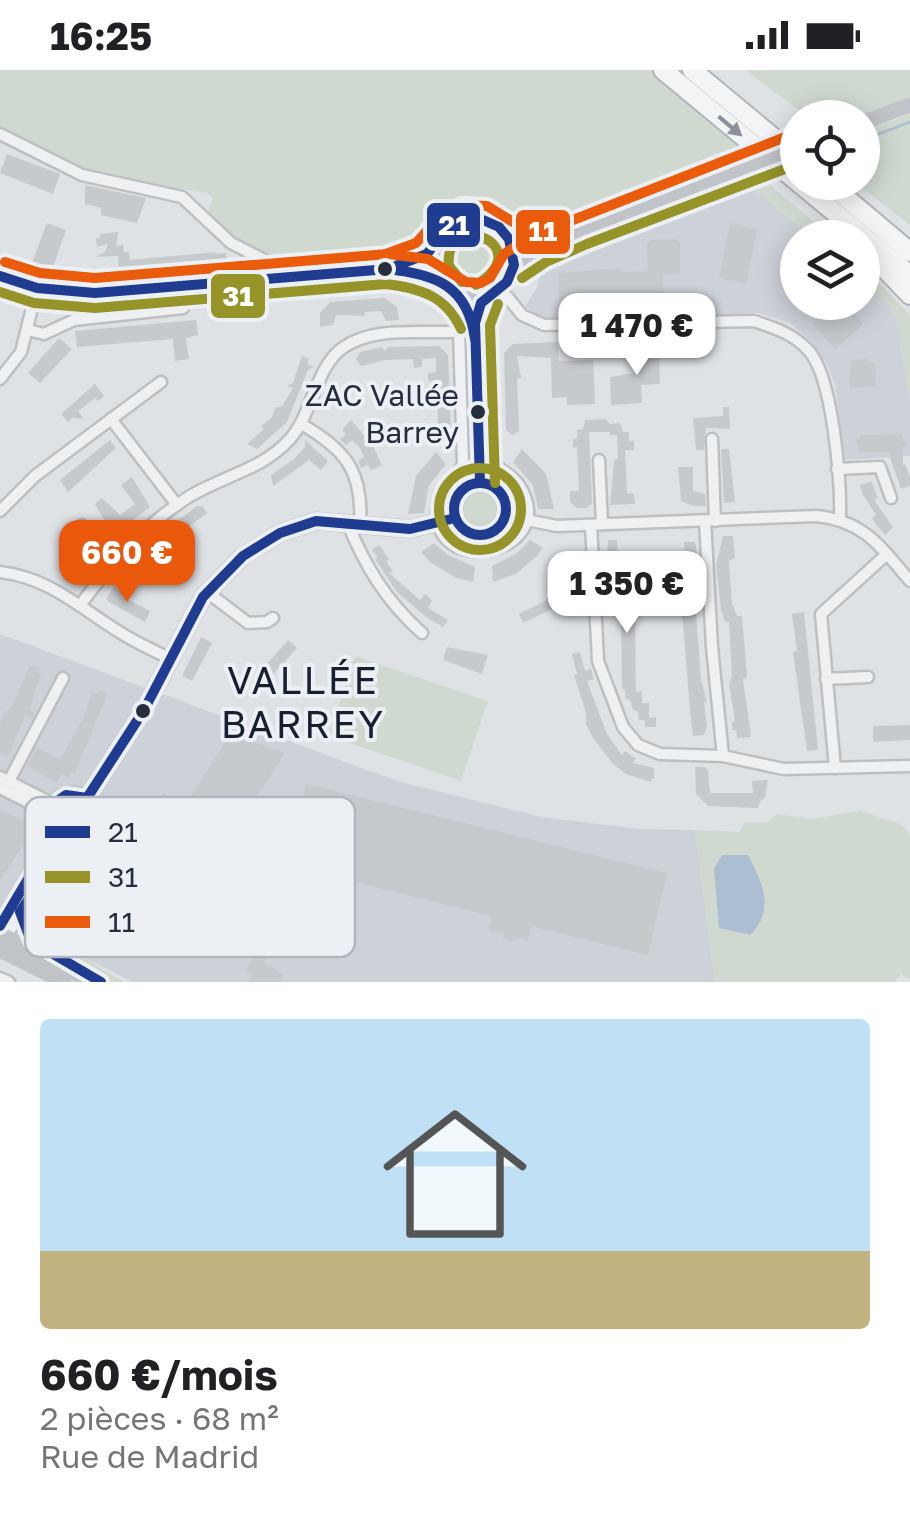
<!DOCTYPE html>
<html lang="fr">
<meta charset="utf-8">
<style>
:root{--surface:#fff;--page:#f6f6f6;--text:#202124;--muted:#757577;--line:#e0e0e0;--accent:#ea580c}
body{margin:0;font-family:"Golos Text",sans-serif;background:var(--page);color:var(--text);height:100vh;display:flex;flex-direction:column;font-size:38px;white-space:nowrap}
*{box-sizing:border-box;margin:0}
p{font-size:32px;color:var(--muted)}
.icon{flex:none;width:55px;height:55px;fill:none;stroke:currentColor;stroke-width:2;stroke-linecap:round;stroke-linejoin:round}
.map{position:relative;height:912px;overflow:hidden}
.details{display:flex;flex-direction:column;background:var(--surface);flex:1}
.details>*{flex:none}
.controls{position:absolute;left:780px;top:30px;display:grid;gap:20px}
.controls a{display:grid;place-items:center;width:100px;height:100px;border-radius:50%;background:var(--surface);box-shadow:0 5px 25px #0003;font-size:50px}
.price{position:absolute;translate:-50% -85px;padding:0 22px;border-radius:20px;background:#fff;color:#222;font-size:32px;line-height:65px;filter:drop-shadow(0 2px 5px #0008)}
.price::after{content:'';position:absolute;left:50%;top:60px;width:30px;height:22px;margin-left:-15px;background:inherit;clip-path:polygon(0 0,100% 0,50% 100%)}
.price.selected{background:var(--accent);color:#fff}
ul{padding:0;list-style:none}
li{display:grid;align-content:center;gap:20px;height:530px;padding:0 40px}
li+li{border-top:2px solid var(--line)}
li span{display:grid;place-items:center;height:310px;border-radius:10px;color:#555}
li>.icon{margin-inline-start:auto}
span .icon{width:180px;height:180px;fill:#fffc;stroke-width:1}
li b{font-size:42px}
.status{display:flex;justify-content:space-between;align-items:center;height:70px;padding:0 50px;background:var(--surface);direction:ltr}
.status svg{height:28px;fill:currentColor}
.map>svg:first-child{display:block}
.built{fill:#cdd1d8}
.green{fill:#cfd9d0}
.water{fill:#acbed1}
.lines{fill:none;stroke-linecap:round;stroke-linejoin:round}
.stream{stroke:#acbed1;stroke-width:2.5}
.building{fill:#c7cacd}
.minor-casing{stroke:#bdc0c3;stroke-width:15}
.tertiary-casing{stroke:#bdc0c3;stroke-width:19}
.trunk-casing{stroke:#b1b5ba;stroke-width:22}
.minor{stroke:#eef0f1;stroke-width:10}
.tertiary{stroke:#eef0f1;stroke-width:14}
.secondary{stroke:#c0c3c7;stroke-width:15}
.trunk{stroke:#f3f4f5;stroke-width:18}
.secondary-bridge{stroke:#c0c3c7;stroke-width:15}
.bus-1-casing{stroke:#ecf0f5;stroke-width:18}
.bus-2-casing{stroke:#ecf0f5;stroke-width:18}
.bus-3-casing{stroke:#ecf0f5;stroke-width:18}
.bus-1{stroke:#1f3c90;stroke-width:10}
.bus-2{stroke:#969328;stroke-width:10}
.bus-3{stroke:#ea5b0c;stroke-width:10}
.oneway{fill:#8c919a}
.bus-dot{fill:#262e3e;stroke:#ecf0f5;stroke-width:4}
.labels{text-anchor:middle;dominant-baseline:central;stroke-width:8;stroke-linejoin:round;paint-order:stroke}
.bus-label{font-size:30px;fill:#262e3e;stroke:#ecf0f5;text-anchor:end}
.quarter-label{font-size:38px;letter-spacing:2.5px;fill:#18202f;stroke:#ecf0f5}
.key{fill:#ecf0f5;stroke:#b1b6be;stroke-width:2.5}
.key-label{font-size:28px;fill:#262e3e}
.line-badge{stroke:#ecf0f5;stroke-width:4}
.badge-label{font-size:28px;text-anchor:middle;font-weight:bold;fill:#fff}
</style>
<div class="status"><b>16:25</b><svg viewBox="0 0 49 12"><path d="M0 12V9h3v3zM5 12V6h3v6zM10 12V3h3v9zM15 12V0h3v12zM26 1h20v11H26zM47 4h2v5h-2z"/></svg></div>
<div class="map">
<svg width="910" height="912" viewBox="0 0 910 912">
<rect width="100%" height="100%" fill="#dfe2e5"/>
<!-- built -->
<g class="built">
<path d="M740 109 813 167 798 168V232H862L863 207 896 248 910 330V386L845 390 835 315 827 294 811 271 790 253 758 243 557 251 538 246 525 236 537 218 543 188Z"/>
<path d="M0 564 397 711 542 747 640 759 695 760 715 912H132L0 844Z"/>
</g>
<!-- green -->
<g class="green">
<path d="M0 0H653L751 85 725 96 720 93C674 108 630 128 584 144 567 149 550 157 532 159 508 162 495 132 462 137 430 142 433 167 412 180 400 188 382 187 368 188 301 195 256 196 208 142L213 128 207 123 123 110 74 97 0 59Z"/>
<path d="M745 0H910V28L857 47H808Z"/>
<path d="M910 44V155L856 113 862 112 863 62Z"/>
<path d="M756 103 831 167H813L740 109Z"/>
<circle cx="473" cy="189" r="34"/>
<path d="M862 195 910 245V330L896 248 863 207Z"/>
<circle cx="481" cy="440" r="20"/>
<path d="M355 586 488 631 461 711 329 666Z"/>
<path d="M860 741 901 754 910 765V910L901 904 895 912H715L695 760 740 762 744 753H767L777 744 812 749Z"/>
<path d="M50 832C72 841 70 866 84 884 95 897 110 904 124 912H106L42 874 31 858V842L39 833Z"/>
</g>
<!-- water -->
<path class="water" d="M722 785H748C763 813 775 840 750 865L719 858 714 799Z"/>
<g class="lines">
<!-- stream -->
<path class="stream" d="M875 71 876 65 910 52"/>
</g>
<!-- building -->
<g class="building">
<path d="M7 84 60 104 53 124 0 103Z"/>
<path d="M85 115 146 128 137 153 101 145V138L85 134Z"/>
<path d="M47 153 66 160 52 200 32 193Z"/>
<path d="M730 153 757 159 746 214 719 208Z"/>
<path d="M118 162 116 177 123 174 124 182H129L130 190 216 182V184L226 183 228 194 137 200V206L105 209V201L119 200 118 186 95 187 105 182 108 174 97 177 96 169 100 168V164Z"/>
<path d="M677 169 680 173V200L678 204H663L664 229 641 234 640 230 590 235 586 232H559L558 203 621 198V202L648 201 647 174 650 170Z"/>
<path d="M384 228 397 237 399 250 386 251 381 241 365 242V246L336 245 333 255 320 257V243L330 232Z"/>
<path d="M835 232H844L863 254 835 279 812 252Z"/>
<path d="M196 250 198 265 186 268 189 289 175 291 173 269 77 277 75 261Z"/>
<path d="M59 268 72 279 40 313 28 303Z"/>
<path d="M557 272 559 291 593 290 595 334 567 335V327L552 328 551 288 517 286 521 308 517 309 519 361 512 365 506 360 504 283 513 274Z"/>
<path d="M439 276 448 285 451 361 446 367 438 363 437 311H428V303L436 302V288L422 289V297L414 298 413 289 386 290 361 296 356 289 360 282 382 277 385 281 388 277Z"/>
<path d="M659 277 660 314 641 315 642 333 611 335 610 307 635 303 638 278Z"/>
<path d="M302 286 309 289 307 294 314 297 308 300 287 352 257 379 247 374 264 359 261 356 272 347 275 338 282 336 286 330 293 318 287 316 293 313Z"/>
<path d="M866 289 875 294 876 317 849 318 851 290Z"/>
<path d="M95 314 104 326 98 331 95 328 78 341 84 349 72 348 68 352 61 344Z"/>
<path d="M723 337H729L730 359 706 358 704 380H696L693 348 723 346Z"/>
<path d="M605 349 610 354 620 353 623 362H629V371H634V380H625L627 423 634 424 635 434 610 435 614 390 618 389 617 365H610V362H589L592 433 586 438H577L570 432V421H579L577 377 573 378V369H577V360L583 359 585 350Z"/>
<path d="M351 350 373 376 382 395 371 400 368 395 361 398 358 391 364 387 360 378 352 370 346 375 340 369 346 364 342 360Z"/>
<path d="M902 364 906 376H902L903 395 905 394 910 407V416L901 419 888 382H860L856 369H860V365Z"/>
<path d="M110 370 116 378 68 422 60 410Z"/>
<path d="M305 370 328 391 321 400 309 390 273 416 271 405 294 389 305 377Z"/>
<path d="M522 379 546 404 554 439H538L533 415 513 392Z"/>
<path d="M721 379H729L735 432 724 433Z"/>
<path d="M436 382 446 394 429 415 424 443 408 444 416 406Z"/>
<path d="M678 397H693V421L705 424 706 436H693L681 431Z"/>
<path d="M132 407 150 437 113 465 95 434 102 428 120 445 135 434 121 415Z"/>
<path d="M871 411 878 428 874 430 893 457 885 465 875 453 872 448 876 445 862 423 860 415Z"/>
<path d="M197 436H202L207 443 171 470 164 461Z"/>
<path d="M723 466H733L735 488 729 491 730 506 732 534 737 546H742L747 608 743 609 751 667 737 668 736 660H732V652L735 651 729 614 732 607 729 552H725L721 541 716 495Z"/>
<path d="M530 470 543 478 537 486 516 504 493 512 492 496 517 483Z"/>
<path d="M608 470H617L618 499 623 502 624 512H628L630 548H635L636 622 642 621V633H649V648L656 647V657H645V650H639L638 642 632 639 631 631 625 628V619H622L621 548 613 540 615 517H612L606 496Z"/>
<path d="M684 472H695L696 475 698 502 693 506 694 520H698L699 528 695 529 701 610 707 632H704L707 656 704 665 693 666 690 640 679 505 686 502Z"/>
<path d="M434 473 448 485 475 497 473 512 456 508 430 492 421 482Z"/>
<path d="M379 475 389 489 386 492 393 501 389 503 420 530 425 524 432 530 428 538 448 550 443 557 426 547 397 522 375 489 378 488 372 480Z"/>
<path d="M569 508 576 515 558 536 523 553 519 544 545 531Z"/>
<path d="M114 517 123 523 121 526 150 541 145 552 109 532 106 529Z"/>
<path d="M804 542 818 680 807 681 793 582 797 581 792 544Z"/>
<path d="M201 567 212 573 192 611 182 606Z"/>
<path d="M288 570 297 578 267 611 259 603Z"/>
<path d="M447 577 488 585 482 604 443 590Z"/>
<path d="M580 582 585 601 591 599 594 609 587 611 607 664 622 685 625 681 636 689 633 693 654 698V709H651V712L626 704 614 695 593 668 586 654V643L574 605 577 604 572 584Z"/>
<path d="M30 595 39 598 37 602 41 604 29 640 35 643 32 648 25 646 8 687 0 683V653L7 639 10 640Z"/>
<path d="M99 620 107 623 106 628 74 704 72 702 69 709 61 704 57 713 27 696 37 677 60 690 83 649 92 623 97 624Z"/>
<path d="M910 655V670L873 672V656Z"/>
<path d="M231 663 285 683 161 878 114 847 170 759 150 745 154 737 151 735 154 729 158 731 163 723 185 736Z"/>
<path d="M695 697H705L708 700 710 723H753L752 711 768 710 765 728 760 731 758 738 708 736 696 724Z"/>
<path d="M306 714 667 803 648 885 531 856 528 870 513 867V871L503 869 504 864 489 861 492 846 286 795Z"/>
<path d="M0 739 24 751 30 764 0 811Z"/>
<path d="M265 878 271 882 264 893 284 905 280 912H248L253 904 246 900 254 886 258 889Z"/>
</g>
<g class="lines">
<defs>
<g id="minor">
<path d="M0 64 82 105 182 127 231 173 280 198 286 207"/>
<path d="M501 219 522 245 544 255 754 251C775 258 794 264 809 281 833 308 841 411 840 449"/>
<path d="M28 260 44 264 74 250 183 238"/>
<path d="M0 309 21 282 37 218"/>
<path d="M111 349 177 435"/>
<path d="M301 354C345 379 363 401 360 453"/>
<path d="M712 369 715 451"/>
<path d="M599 390 602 454"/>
<path d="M837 399 880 397 891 428"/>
<path d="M0 441 35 406 161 312"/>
<path d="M506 446 557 456 817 446C864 451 881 477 910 511"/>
<path d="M705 451 712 577 723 686"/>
<path d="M347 452C365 496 386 531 422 563"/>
<path d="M591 455 598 591 623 657 638 675 660 684 723 686 784 699 910 696"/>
<path d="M78 458 82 455 111 493"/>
<path d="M0 502C50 508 80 538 121 563 137 573 154 581 171 589"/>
<path d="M207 522 248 553 267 552 273 548"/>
<path d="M81 534C113 491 144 455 190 426 225 405 262 400 290 369 313 343 316 295 344 277 373 257 416 263 450 262 462 261 479 258 490 263L496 395C503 402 513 406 519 415 564 486 423 513 438 431 441 412 458 408 463 394L459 261"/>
<path d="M826 609 868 607"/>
<path d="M835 698 821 544 887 484"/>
<path d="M0 707 53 734"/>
<path d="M9 711 63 608"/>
<path d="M0 718 48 742"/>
<path d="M0 908 9 912"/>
</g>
<g id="tertiary">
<path d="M461 227 475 253"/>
<circle cx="480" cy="439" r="26"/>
<path d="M480 413 475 253 484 228"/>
<circle cx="73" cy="751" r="26"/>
<path d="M87 728 144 640 203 527 243 486 280 463 316 451 410 459 455 448"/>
<path d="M0 856 53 767"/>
<path d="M0 871 64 776"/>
</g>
<g id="trunk">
<path d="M663 0 798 112"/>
<path d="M692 0 798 88"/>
<path d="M798 112 910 205"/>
<path d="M827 112 910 182"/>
<path d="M885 199 910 225"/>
</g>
</defs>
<!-- minor casing -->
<use href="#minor" class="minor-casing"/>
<!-- tertiary casing -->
<use href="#tertiary" class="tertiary-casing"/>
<!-- trunk casing -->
<use href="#trunk" class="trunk-casing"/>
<!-- minor -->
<use href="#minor" class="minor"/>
<!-- tertiary -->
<use href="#tertiary" class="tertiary"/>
<!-- secondary -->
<g class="secondary">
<path d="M862 53 910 35"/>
<circle cx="474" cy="189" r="40"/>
<path d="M514 195 539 179 581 160 728 104"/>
<path d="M0 206 37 218 67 223 388 199 424 203 442 214"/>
<path d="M0 864 91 912"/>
<path d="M0 880 64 912"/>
</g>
<!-- trunk -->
<use href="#trunk" class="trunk"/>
<!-- secondary-bridge -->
<path class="secondary-bridge" d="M728 104 798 78"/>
<defs>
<g id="bus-1">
<path d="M387 199C436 204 468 216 475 269"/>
<path d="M0 206 37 218 95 223 388 199 427 184 442 164 457 153 483 150 499 157 509 169 514 195 507 212 481 233 475 253 480 413"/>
<circle cx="480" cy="439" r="26"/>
<path d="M87 728 144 640 203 527 243 486 280 463 316 451 410 459 455 448"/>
<path d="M0 856 53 767C44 749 49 735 66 725L87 728 99 745 96 764 80 776H64L20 842 31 871 101 912"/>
</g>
<g id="bus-2">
<path d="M522 208 546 192 587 174 798 94"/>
<path d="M462 212 449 196C443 137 541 175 476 215"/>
<path d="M0 222 34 233 95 238 386 214C420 218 446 226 461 259"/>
<circle cx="480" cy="439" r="41"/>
<path d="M495 413 490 255 498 234"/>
</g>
<g id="bus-3">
<path d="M383 185 416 173 442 144 462 135 487 136 521 157 555 150"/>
<path d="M5 192 40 203 95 208 388 184 428 189 466 212 481 213 490 208 504 184 532 166 793 64"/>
</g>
</defs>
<!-- bus-1 casing -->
<use href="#bus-1" class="bus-1-casing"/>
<!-- bus-2 casing -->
<use href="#bus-2" class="bus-2-casing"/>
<!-- bus-3 casing -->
<use href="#bus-3" class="bus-3-casing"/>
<!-- bus-1 -->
<use href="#bus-1" class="bus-1"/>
<!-- bus-2 -->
<use href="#bus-2" class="bus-2"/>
<!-- bus-3 -->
<use href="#bus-3" class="bus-3"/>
</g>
<!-- one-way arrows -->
<defs><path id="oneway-solid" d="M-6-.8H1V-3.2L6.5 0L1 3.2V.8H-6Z" transform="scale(2.5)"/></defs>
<use class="oneway" href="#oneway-solid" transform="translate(730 56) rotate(40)"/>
<!-- markers -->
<g class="bus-dot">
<circle cx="385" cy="199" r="9"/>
<circle cx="478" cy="342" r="9"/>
<circle cx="143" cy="641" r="9"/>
</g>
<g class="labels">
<!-- bus labels -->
<g class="bus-label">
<text x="459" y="325">ZAC Vallée<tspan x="459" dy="37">Barrey</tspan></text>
</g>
<!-- quarter labels -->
<g class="quarter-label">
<text x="303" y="609">VALLÉE<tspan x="303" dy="44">BARREY</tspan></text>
</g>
</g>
<!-- legend -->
<rect x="25" y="727" width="330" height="160" rx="15" class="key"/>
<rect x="45" y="756" width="45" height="12" fill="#1f3c90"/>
<rect x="45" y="801" width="45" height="12" fill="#969328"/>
<rect x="45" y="846" width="45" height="12" fill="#ea5b0c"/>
<g class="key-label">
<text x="108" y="772">21</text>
<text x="108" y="817">31</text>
<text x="108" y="862">11</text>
</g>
<g class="line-badge">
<rect x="425" y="131" width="57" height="48" rx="10" fill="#1f3c90"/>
<rect x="514" y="138" width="58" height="48" rx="10" fill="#ea5b0c"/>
<rect x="209" y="202" width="58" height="48" rx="10" fill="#969328"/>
</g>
<g class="badge-label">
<text x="454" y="165">21</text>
<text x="543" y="171">11</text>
<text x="238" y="236">31</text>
</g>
</svg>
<div class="controls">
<a><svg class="icon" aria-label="locate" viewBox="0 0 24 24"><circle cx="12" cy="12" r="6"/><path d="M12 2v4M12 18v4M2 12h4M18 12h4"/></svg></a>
<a><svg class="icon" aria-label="layers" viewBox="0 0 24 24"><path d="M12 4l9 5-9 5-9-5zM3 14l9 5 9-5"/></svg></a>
</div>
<b class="price" style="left:637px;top:308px">1 470 €</b>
<b class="price selected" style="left:127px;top:535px">660 €</b>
<b class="price" style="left:627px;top:566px">1 350 €</b>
</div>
<section class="details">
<ul>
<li><span style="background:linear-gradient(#bfe0f5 75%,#c2b280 0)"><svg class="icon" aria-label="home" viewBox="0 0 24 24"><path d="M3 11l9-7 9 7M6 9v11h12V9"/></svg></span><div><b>660 €/mois</b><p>2 pièces · 68 m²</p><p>Rue de Madrid</p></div></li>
</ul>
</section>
